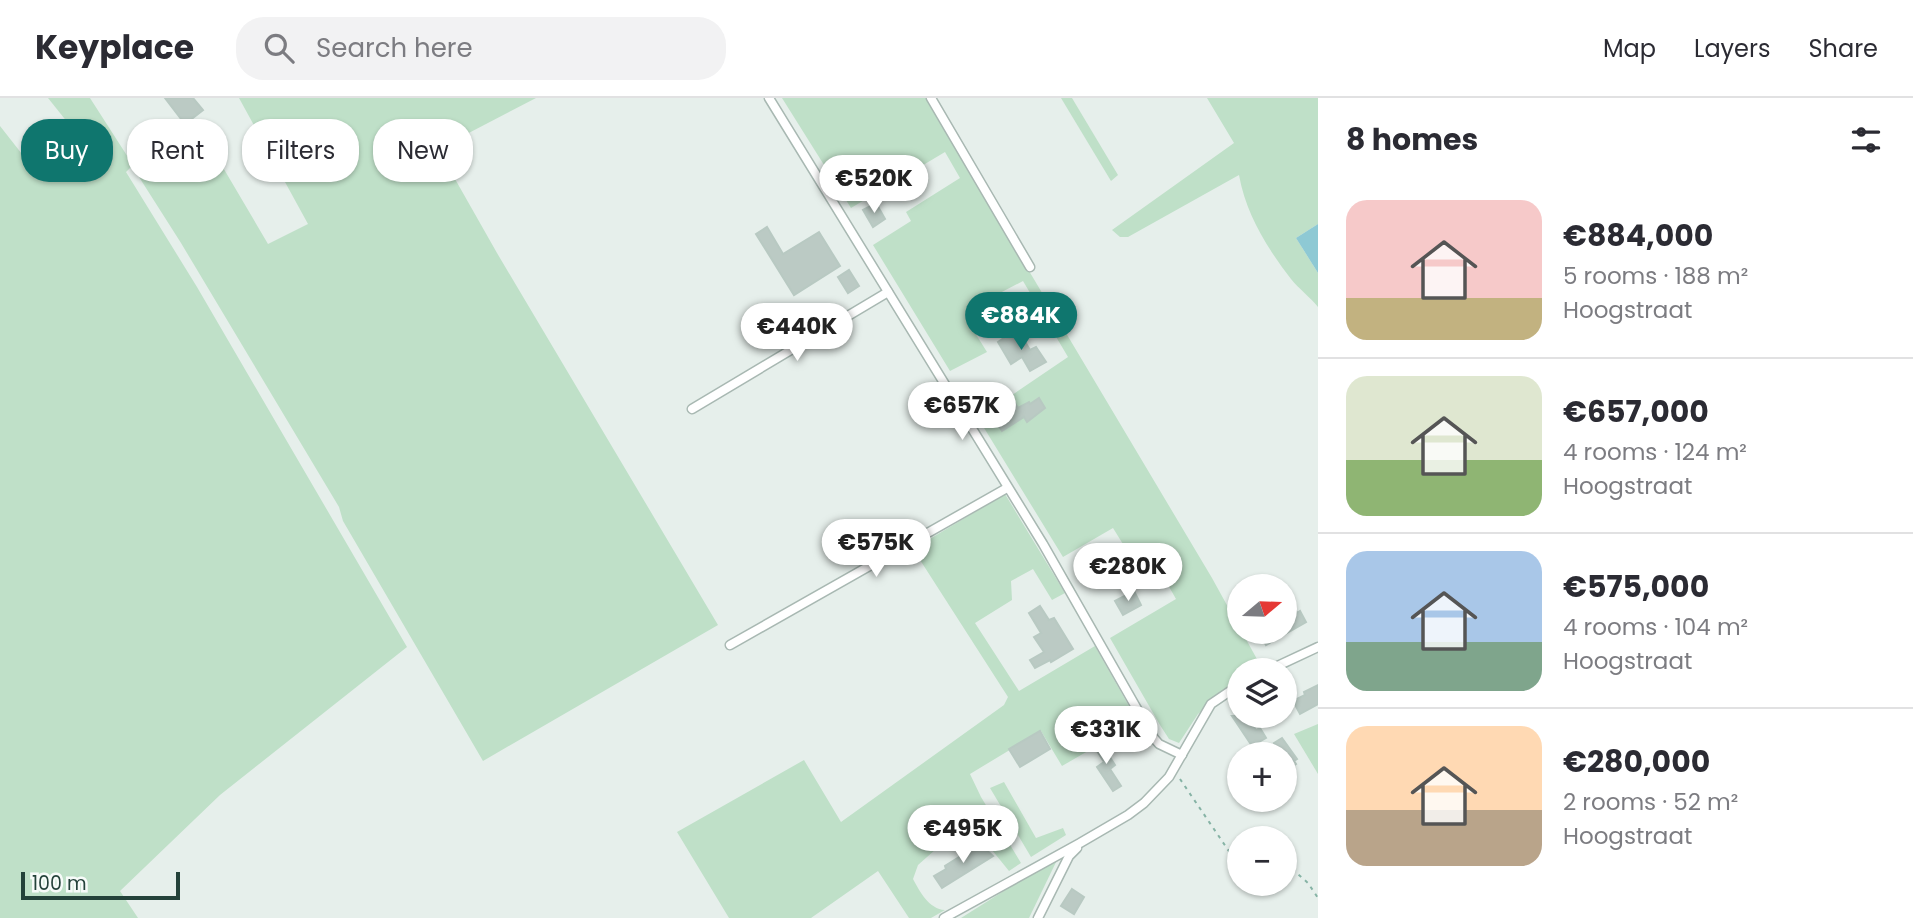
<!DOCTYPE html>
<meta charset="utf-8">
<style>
:root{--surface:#fff;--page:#f2f2f3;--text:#2b2b33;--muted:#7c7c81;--line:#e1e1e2;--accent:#0f766e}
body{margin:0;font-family:Poppins,sans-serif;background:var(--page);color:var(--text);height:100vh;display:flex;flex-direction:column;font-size:26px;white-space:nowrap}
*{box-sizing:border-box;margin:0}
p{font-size:23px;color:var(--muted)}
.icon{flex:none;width:38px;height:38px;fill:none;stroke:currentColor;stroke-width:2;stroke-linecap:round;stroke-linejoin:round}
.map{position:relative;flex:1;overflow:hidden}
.panel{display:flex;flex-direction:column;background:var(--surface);width:595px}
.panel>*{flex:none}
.banner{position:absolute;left:21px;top:21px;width:665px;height:63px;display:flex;gap:14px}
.needle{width:46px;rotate:71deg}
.tools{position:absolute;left:1227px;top:476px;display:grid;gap:14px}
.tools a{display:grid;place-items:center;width:70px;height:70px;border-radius:50%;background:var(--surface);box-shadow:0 2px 5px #0004;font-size:35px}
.scale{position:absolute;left:21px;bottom:18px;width:159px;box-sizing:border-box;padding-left:7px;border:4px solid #24423a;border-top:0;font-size:19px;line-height:24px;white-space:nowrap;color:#24423a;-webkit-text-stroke:5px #f7fbf9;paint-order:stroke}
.price{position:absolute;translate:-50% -60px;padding:0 16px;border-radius:24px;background:#fff;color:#222;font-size:23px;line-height:46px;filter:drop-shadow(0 2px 4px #0008)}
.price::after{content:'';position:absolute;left:50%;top:42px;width:21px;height:16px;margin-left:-10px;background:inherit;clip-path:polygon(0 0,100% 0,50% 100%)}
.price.active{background:var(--accent);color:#fff}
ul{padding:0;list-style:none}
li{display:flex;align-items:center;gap:21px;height:175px;padding:0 28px}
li+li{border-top:2px solid var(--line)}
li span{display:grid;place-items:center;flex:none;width:196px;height:140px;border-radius:21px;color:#555}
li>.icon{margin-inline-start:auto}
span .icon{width:84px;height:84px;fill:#fffc;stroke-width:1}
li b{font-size:30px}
h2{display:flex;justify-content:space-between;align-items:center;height:84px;padding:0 28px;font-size:30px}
.tag{padding:0 24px;border-radius:28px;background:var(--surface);box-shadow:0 2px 5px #0004;font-size:24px;line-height:63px}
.tag.active{background:var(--accent);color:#fff}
header{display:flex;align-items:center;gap:42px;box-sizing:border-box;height:98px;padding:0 35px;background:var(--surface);border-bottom:2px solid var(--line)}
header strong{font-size:33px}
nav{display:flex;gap:38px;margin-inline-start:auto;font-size:24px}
.search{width:490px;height:63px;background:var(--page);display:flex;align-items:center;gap:18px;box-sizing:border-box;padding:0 24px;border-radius:28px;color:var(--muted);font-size:26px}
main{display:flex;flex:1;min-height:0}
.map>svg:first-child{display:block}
.green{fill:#bfe0c8}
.water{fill:#8ec9d4}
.building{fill:#bbcac4;stroke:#b8c9c2;stroke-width:2}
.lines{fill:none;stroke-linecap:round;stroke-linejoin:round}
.street-casing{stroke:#a8b8b2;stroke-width:11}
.path{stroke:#86b3a5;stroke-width:2;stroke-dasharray:3.5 5;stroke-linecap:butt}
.street{stroke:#fff;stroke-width:8}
</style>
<header>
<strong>Keyplace</strong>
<div class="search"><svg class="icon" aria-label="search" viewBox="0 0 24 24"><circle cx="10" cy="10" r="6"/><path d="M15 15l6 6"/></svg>Search here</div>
<nav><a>Map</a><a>Layers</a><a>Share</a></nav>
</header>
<main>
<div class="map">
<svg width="1318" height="820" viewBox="0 0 1318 820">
<rect width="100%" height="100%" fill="#e6efeb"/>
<!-- green -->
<g class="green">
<path d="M48 0H90L133 67 195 22 268 146 308 126 239 0H536L438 51 497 155 718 527 483 663 343 423 339 409 181 145 132 68 126 74 197 189 407 549 220 697 120 793 138 820H0V28L29 65 32 67 39 64 76 35Z"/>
<path d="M782 0H927L979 84 1007 136 1212 480 1239 529V534H1242L1263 572H1239V588L1212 604 1198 616 1179 645 1169 641 1160 627 1110 540 1176 501 1155 464 1139 472 1113 430 1063 459 978 320 1068 259 1023 183 979 206 972 230 987 254 950 273 873 147 911 123 906 114 960 80 945 54 851 110Z"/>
<path d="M1061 0H1072L1118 77 1111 83Z"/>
<path d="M1207 0H1318V126L1296 140 1318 175V209C1310 199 1299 191 1291 181 1267 150 1246 116 1239 77L1128 139H1120L1112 132 1234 45Z"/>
<path d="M1005 396 1065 495 1052 502 1033 471 1011 483 1012 502 975 525 1019 593 1095 548 1138 624 1062 668 1041 633 970 676 981 699 1021 765 1009 773 983 741 971 736 957 737 944 744 918 767 913 781C920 794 929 811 945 812L931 820H909L878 773 811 820H729L677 734 804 662 841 724 1004 607 1008 599 913 451Z"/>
<path d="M1318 626V676L1294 636Z"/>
<path d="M1004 684 1036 740 1063 730 1066 737 1031 759 990 690Z"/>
<path d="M1058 760 1029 820H961L1045 767Z"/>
</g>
<!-- water -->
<path class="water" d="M1318 126V175L1296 140Z"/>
<!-- building -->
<g class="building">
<path d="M165 0H193L203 12 185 26Z"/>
<path d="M876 105 885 121 873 129 863 112Z"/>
<path d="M767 129 783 156 819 134 840 168 794 197 756 136Z"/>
<path d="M849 172 859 188 848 195 838 179Z"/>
<path d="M1014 233 1021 244 1024 242 1030 252 1036 249 1046 264 1030 273 1022 259 1011 266 998 244Z"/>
<path d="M1039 300 1045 310 1027 324 1024 319 1002 333 994 321 1009 311 1006 306 1013 302 1018 310 1029 304 1030 306Z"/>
<path d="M1157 463 1163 474 1135 489 1129 478Z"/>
<path d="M1134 493 1141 507 1123 517 1115 503Z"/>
<path d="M1292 504 1297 515 1300 513 1306 524 1266 547 1259 534H1284V508Z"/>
<path d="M1040 508 1049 522 1054 520 1073 551 1051 564 1050 562 1035 570 1030 562 1044 554 1034 539 1041 535 1029 515Z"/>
<path d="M1318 587V606L1300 616 1293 603 1305 597 1304 594Z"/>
<path d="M1232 618H1248L1256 632 1260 630 1266 640 1252 648Z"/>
<path d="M1040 633 1050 651 1020 669 1009 651Z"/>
<path d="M1282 640 1297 661 1294 663 1296 666 1284 674V656H1281L1274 645Z"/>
<path d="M1098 641 1115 667 1110 671 1121 688 1113 693 1097 669 1104 664 1092 645Z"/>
<path d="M980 746 993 758 942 790 934 778 946 771 945 768Z"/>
<path d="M1072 791 1084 799 1074 816 1061 808Z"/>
</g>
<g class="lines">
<defs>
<g id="street">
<path d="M769 0 1043 446 1153 639 1159 646 1182 657"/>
<path d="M931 0 1030 169"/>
<path d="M692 311 888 194"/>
<path d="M730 547 1007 390"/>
<path d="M1269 572 1318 549"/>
<path d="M944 820 1080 745 1128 717 1144 705 1169 679 1211 606 1239 587"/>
<path d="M1038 820 1069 758 1077 750"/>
</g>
</defs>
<!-- street casing -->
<use href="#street" class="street-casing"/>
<!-- path -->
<g class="path">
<path d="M1180 681 1239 768"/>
<path d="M1284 773 1292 771 1308 785 1318 800"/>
</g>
<!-- street -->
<use href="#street" class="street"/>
</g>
</svg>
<div class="tools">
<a><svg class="needle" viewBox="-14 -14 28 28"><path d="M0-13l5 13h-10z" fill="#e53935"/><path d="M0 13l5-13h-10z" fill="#7c7c81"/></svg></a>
<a><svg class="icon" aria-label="layers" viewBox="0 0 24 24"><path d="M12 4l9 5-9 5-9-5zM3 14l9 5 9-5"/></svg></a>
<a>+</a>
<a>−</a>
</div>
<div class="scale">100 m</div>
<b class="price" style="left:874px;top:117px">€520K</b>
<b class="price active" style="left:1021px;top:254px">€884K</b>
<b class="price" style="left:797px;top:265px">€440K</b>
<b class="price" style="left:962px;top:344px">€657K</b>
<b class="price" style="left:876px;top:481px">€575K</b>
<b class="price" style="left:1128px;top:505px">€280K</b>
<b class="price" style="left:1106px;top:668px">€331K</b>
<b class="price" style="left:963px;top:767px">€495K</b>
<div class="banner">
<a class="tag active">Buy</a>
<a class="tag">Rent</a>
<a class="tag">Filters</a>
<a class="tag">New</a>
</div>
</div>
<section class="panel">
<h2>8 homes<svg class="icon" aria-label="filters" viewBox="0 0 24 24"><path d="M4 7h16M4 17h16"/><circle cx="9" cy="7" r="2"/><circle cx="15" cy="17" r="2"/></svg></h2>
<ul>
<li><span style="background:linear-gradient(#f6c9c9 70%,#c2b280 0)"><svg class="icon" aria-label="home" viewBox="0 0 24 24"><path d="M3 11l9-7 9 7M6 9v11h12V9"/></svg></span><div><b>€884,000</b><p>5 rooms · 188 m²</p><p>Hoogstraat</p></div></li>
<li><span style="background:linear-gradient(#dfe7d0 60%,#8fb573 0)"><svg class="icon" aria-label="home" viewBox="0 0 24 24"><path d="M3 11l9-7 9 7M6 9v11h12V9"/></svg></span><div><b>€657,000</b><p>4 rooms · 124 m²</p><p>Hoogstraat</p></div></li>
<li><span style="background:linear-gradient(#a9c7e8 65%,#7fa58c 0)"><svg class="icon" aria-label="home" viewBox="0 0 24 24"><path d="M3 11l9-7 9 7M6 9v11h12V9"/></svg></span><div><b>€575,000</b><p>4 rooms · 104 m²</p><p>Hoogstraat</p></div></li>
<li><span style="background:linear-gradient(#ffd9b3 60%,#b9a48a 0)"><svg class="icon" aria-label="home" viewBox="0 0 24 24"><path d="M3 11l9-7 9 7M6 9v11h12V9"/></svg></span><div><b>€280,000</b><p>2 rooms · 52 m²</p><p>Hoogstraat</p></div></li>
</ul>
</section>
</main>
